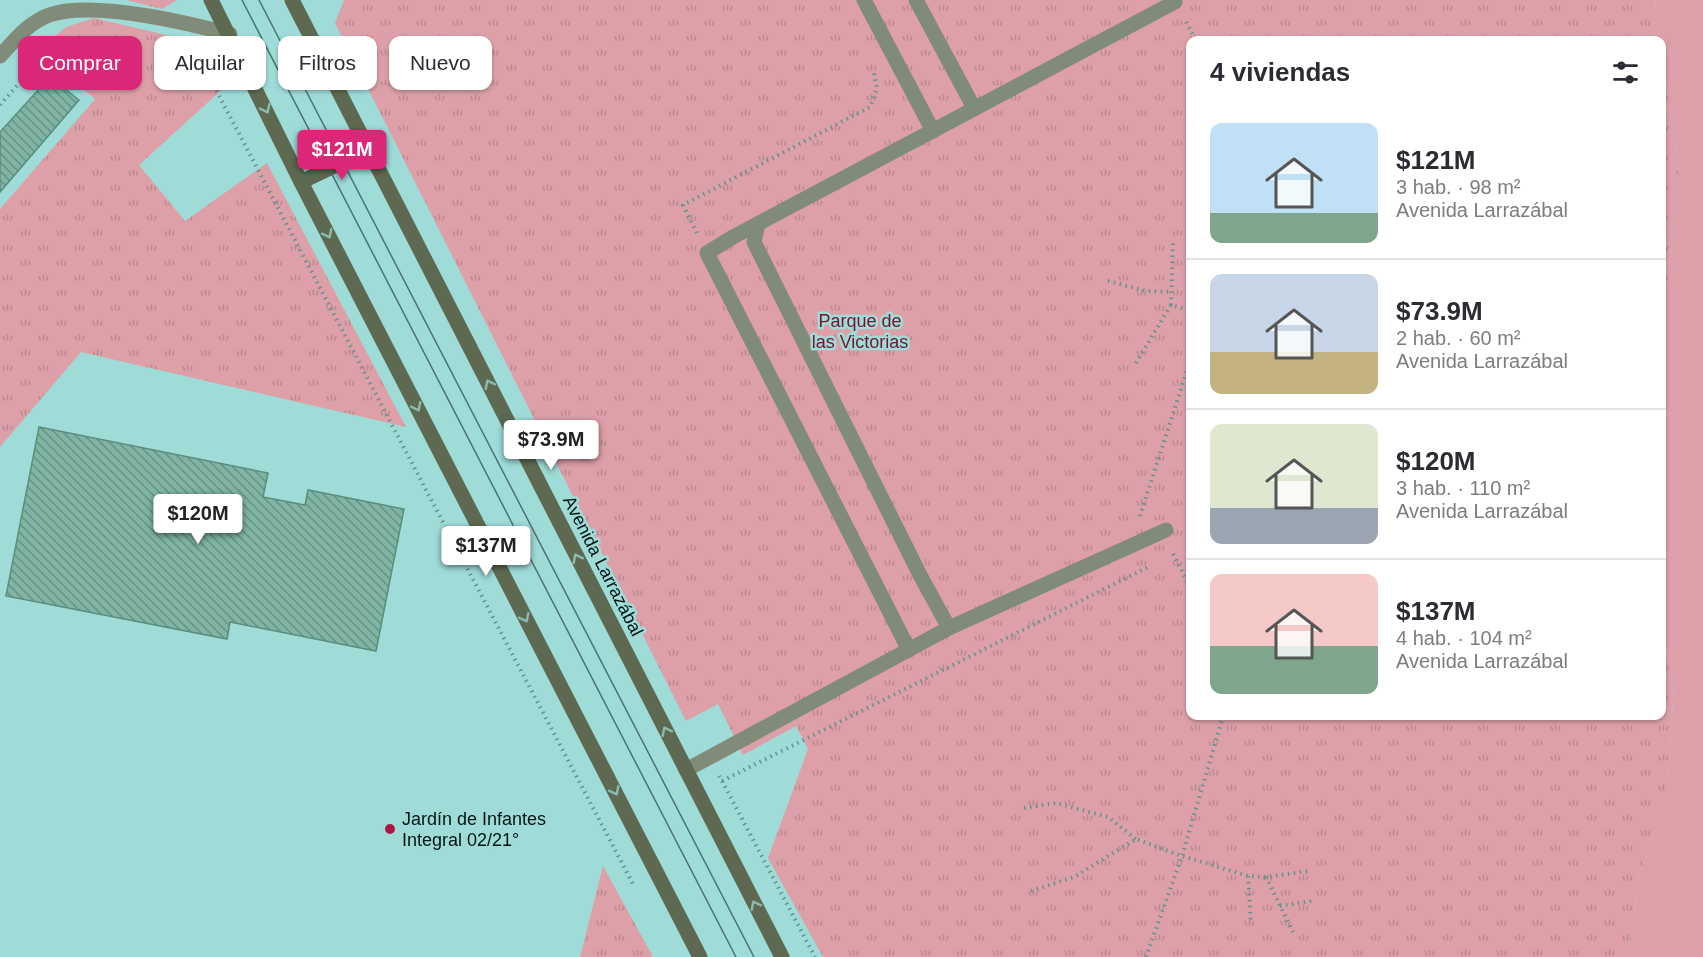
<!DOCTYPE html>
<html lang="es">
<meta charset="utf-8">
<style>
:root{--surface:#fff;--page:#f7f7f7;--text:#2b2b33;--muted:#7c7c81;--line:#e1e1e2;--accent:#db2777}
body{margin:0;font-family:Helvetica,sans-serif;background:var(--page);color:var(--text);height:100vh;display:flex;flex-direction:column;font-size:22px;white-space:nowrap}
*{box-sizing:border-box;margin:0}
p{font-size:20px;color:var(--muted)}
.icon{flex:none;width:33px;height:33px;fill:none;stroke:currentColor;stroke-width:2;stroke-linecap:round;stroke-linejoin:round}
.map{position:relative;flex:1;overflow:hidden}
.drawer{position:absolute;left:1186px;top:36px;width:480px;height:684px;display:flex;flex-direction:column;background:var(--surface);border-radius:12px;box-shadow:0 2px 4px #0004}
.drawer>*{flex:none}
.banner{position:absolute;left:18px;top:36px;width:570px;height:54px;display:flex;gap:12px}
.price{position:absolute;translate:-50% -51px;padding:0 14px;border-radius:6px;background:#fff;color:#222;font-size:20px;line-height:39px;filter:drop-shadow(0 2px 3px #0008)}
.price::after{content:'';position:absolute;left:50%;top:36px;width:18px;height:14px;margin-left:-9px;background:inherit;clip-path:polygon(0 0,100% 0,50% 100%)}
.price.active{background:var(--accent);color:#fff}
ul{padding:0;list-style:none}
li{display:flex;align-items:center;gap:18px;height:150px;padding:0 24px}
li+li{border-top:2px solid var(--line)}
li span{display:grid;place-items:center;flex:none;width:168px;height:120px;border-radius:12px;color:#555}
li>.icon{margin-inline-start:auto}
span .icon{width:72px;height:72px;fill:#fffc;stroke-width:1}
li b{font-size:26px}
h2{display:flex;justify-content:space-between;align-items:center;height:72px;padding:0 24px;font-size:26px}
.tag{padding:0 21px;border-radius:12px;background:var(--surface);box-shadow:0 2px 4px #0004;font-size:21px;line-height:54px}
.tag.active{background:var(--accent);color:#fff}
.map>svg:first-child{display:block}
.grass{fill:#dda0a8}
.park{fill:url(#park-tufts)}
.building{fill:url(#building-back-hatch);stroke:#5a8e7c;stroke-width:1.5}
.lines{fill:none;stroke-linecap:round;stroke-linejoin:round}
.path{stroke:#64928f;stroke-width:4;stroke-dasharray:1.5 4.5;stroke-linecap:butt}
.lane{stroke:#818b79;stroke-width:15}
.street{stroke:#818b79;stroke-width:15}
.secondary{stroke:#5d6a51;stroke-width:15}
.tram{stroke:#4b7371;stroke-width:1.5}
.oneway{stroke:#8bbab0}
.poi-dot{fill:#ac1846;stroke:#9fdcd8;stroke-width:2}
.labels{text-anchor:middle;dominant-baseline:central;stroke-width:5;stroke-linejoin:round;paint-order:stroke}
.park-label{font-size:18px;fill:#75142f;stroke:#9fdcd8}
.street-label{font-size:18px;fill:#001413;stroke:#9fdcd8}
.poi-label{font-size:18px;fill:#001413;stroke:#9fdcd8;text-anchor:start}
</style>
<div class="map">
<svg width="1703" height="957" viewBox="0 0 1703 957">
<defs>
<pattern id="park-tufts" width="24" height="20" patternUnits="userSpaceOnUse" patternTransform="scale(1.5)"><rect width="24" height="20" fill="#dda0a8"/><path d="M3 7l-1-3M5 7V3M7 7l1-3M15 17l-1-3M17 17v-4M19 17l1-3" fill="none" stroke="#bc8990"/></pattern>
<pattern id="building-back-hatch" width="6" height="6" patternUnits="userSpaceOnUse" patternTransform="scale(1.5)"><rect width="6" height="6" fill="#80b5a3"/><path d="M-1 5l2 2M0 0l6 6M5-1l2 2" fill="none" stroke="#669284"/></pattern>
</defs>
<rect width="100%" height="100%" fill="#9fdcd8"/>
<!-- grass -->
<path class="grass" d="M1655 0H1703V957H1629L1638 881 1668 784 1674 684 1662 633V301L1668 279 1679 166 1662 59V40H1659Z"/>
<!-- park -->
<g class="park">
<path d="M126 0H177L162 9Z"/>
<path d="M344 0H1655L1659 40H1191V716H1662V633L1674 684 1668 784 1638 881 1629 957H823L768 858 808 749 796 726 743 755 718 704 686 721 335 23Z"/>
<path d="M94 18 209 45 226 86 139 165 185 221 267 163 406 427 81 352 0 447V209L95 99 38 50 66 27Z"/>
<path d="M1662 59 1679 166 1668 279 1662 301Z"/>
<path d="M603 866 653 957H580Z"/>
</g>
<!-- building -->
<g class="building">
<path d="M50 77 79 100 0 192V132Z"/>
<path d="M39 427 268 473 263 497 305 505 308 490 404 509 376 651 230 622 227 639 6 596Z"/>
</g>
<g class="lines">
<!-- path -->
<g class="path">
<path d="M1186 22 1196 40"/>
<path d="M194 48 633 884"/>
<path d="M0 105 44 55"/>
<path d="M697 233 683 205 870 107 877 88 874 73"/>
<path d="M1108 281 1146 291 1172 292"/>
<path d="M1171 305 1173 240"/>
<path d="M1136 363 1171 305 1191 311"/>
<path d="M1140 516 1191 358"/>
<path d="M1173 554 1191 589"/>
<path d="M719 776 722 781 1150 566"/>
<path d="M722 781 815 957"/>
<path d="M1024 808 1056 803 1108 817 1136 839"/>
<path d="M1248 876 1251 924"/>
<path d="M1266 877 1293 932"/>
<path d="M1031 891 1074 877 1136 839 1182 856 1248 876 1266 877 1309 871"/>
<path d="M1280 906 1312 901"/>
<path d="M1146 957 1182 856 1223 716"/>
</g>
<!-- lane -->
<g class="lane">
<path d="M864 0 933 131"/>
<path d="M916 0 974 108"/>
<path d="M758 224 754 242 920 575 949 628"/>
<path d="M909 650 707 253 733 237 1175 2"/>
<path d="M686 770 949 628 1166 530"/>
</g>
<!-- street -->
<path class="street" d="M0 56C15 40 28 23 49 15 93 0 184 22 230 34"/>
<!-- secondary -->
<g class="secondary">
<path d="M211 0 301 182 700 957"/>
<path d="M292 0 782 957"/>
<path d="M301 182 369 149"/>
</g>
<!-- tram -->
<g class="tram">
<path d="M242 0 736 957"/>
<path d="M259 0 754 957"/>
</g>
</g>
<!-- one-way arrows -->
<defs><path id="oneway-chevron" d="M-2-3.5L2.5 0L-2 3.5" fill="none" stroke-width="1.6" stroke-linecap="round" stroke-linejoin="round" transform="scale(1.5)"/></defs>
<g class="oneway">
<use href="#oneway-chevron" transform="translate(266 109) rotate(64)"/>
<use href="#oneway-chevron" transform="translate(328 234) rotate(63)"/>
<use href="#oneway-chevron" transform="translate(489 384) rotate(-117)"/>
<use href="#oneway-chevron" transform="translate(417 407) rotate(63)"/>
<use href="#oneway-chevron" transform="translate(577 558) rotate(-117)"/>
<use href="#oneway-chevron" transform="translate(525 618) rotate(63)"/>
<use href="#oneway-chevron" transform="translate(666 731) rotate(-117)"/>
<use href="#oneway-chevron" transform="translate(615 791) rotate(63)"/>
<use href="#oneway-chevron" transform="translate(755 905) rotate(-117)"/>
</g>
<!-- markers -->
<circle class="poi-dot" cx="390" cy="829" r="6"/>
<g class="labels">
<!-- park labels -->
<g class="park-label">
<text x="860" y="321">Parque de<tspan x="860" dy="21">las Victorias</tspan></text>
</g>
<!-- street labels -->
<g class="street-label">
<text transform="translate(603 566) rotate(63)">Avenida Larrazábal</text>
</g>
<!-- poi labels -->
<g class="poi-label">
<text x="402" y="819">Jardín de Infantes<tspan x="402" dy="21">Integral 02/21°</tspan></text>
</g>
</g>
</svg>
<b class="price active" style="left:342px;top:181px">$121M</b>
<b class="price" style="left:551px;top:471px">$73.9M</b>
<b class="price" style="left:198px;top:545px">$120M</b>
<b class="price" style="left:486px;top:577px">$137M</b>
<div class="banner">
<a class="tag active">Comprar</a>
<a class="tag">Alquilar</a>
<a class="tag">Filtros</a>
<a class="tag">Nuevo</a>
</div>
<section class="drawer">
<h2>4 viviendas<svg class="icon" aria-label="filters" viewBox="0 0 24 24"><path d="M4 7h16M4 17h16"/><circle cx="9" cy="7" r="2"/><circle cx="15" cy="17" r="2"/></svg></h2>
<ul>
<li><span style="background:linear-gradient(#bfe0f5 75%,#7fa58c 0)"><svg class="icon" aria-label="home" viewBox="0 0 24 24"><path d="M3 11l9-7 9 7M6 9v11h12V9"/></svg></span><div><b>$121M</b><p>3 hab. · 98 m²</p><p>Avenida Larrazábal</p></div></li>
<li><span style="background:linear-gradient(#c9d6e8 65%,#c2b280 0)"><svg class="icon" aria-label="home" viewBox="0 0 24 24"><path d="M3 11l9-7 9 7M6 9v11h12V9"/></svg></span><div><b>$73.9M</b><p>2 hab. · 60 m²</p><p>Avenida Larrazábal</p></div></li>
<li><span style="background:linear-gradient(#dfe7d0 70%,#9aa5b1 0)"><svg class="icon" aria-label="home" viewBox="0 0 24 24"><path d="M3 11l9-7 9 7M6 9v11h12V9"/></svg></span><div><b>$120M</b><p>3 hab. · 110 m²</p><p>Avenida Larrazábal</p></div></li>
<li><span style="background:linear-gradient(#f6c9c9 60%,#7fa58c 0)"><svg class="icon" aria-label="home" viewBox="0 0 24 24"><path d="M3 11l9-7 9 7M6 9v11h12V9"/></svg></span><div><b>$137M</b><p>4 hab. · 104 m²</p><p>Avenida Larrazábal</p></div></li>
</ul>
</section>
</div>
